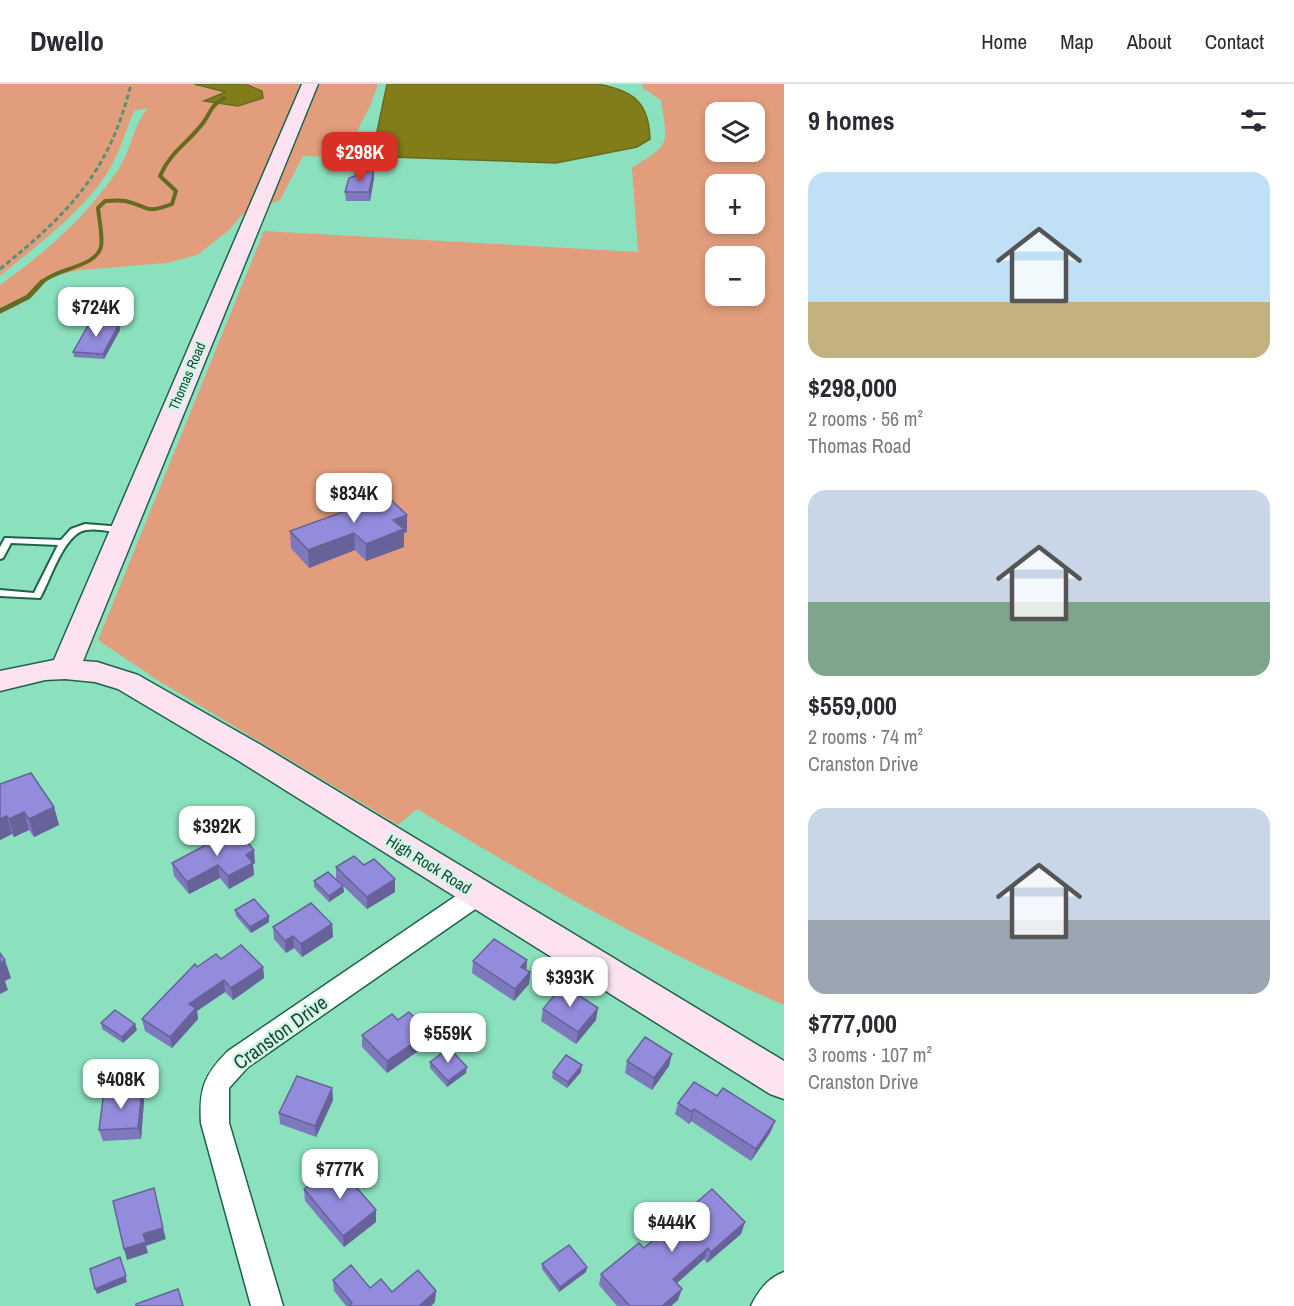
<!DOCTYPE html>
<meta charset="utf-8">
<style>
:root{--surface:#fff;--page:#f2f2f3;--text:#2b2b33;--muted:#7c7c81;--line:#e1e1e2;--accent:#d93025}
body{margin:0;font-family:"Archivo Narrow",sans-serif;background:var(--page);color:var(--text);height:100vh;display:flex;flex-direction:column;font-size:22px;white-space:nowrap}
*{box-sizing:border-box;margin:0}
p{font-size:20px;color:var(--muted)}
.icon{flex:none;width:33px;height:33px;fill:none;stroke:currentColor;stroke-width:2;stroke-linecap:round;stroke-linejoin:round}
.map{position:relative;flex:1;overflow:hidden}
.details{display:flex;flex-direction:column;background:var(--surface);width:510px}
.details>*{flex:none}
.tools{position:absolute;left:705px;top:18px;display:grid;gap:12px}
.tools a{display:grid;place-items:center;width:60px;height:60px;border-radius:12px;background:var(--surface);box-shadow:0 3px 9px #0003;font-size:30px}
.price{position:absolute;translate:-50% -51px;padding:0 14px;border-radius:12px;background:#fff;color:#222;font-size:20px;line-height:39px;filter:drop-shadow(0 2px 3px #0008)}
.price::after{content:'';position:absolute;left:50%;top:36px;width:18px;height:14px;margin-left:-9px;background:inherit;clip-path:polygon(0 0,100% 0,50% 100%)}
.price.on{background:var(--accent);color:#fff}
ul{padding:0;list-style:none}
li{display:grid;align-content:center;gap:12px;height:318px;padding:0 24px}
li span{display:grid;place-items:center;height:186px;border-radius:18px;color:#555}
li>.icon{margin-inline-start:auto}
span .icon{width:108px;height:108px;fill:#fffc;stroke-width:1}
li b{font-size:26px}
h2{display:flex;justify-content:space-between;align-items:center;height:72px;padding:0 24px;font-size:26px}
header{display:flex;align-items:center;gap:36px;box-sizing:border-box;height:84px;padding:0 30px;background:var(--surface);border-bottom:2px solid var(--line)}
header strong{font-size:28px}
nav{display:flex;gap:33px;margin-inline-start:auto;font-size:21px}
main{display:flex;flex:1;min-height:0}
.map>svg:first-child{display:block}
.green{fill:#e19d7c;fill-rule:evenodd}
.water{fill:#827d18;stroke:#656c21;stroke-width:1.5}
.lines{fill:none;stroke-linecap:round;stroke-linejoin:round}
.stream-far1{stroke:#656c21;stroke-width:4}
.stream{stroke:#656c21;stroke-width:5}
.service-casing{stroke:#1e624b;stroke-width:4}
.minor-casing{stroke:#1e624b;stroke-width:3}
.secondary-casing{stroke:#1e624b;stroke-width:3}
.service{fill:#fff;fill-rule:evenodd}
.minor{fill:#fff;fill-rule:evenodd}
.secondary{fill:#fde3f1;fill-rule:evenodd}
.rail{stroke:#56927a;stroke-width:3;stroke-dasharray:5 3;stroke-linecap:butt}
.wall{fill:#7e78bd}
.shaded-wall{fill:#67629a}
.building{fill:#938cdc;stroke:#67629a;stroke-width:1.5}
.labels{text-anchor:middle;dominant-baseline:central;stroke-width:5;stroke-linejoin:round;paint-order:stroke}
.far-street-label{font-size:14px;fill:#214537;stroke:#cff8e6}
.street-label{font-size:16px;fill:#214537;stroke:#cff8e6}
.near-street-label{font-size:20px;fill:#214537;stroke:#cff8e6}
</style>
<header>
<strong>Dwello</strong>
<nav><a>Home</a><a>Map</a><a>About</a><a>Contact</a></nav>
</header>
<main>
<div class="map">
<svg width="784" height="1222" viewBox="0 0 784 1222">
<rect width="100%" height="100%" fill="#8be1be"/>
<!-- green -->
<g class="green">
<path d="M0 0H194L226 8 205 17 238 22 263 14 257 5 245 0H378L371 20 348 65 352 74 303 72 280 116 242 131 229 146 197 171 167 179 80 186 57 191 47 196 31 214 0 229V201C45 169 87 132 118 86 131 67 133 41 148 24L134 27C126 46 120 68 109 86 85 126 35 163 0 192Z"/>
<path d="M642 0H784V921C656 866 536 797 417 725L398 741 159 597 98 556 264 147 638 168 632 84C671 59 668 62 661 16L643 4ZM716 28H754V68H716ZM716 100H754V140H716ZM716 172H754V212H716Z"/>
</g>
<!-- water -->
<g class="water">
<path d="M194 0H245L262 7 263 14 238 22 204 17 226 8Z"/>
<path d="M387 0H597C632 6 649 17 650 55L637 63 556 79 391 73 375 57Z"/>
</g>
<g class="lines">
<!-- stream-far1 -->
<path class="stream-far1" d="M41 199C56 184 95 184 101 163 103 152 99 135 98 124L105 117C111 117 119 116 125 117 150 122 143 131 172 120L176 107 160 92C170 68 188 59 203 39 212 27 209 23 224 14"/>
<!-- stream -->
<path class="stream" d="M0 227 28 213 42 198"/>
<defs>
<path id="service" d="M85 440 123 443 128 446 123 449C111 448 98 444 86 446 64 449 50 497 40 514L0 512V506L34 509 58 461 11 459 3 474 0 475V463L5 454 61 456 71 445Z"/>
<g id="minor">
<path d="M478 800 487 803 490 810 487 817 248 983 229 1004V1039L283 1222H251L201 1039C199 1005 204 991 228 967L469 803Z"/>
<path d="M784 1188V1222H751C758 1207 768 1194 784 1188Z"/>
</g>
<path id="secondary" d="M302 0H318L83 577 97 578 138 591 261 661 784 977V1015L770 1010 239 677 118 605 95 598 65 595 45 596 0 607V587L54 576Z"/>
</defs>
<!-- service casing -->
<use href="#service" class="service-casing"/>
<!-- minor casing -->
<use href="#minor" class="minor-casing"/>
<!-- secondary casing -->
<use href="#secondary" class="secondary-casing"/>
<!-- service -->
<use href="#service" class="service"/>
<!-- minor -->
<use href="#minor" class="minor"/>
<!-- secondary -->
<use href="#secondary" class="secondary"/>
<!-- rail -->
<path class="rail" d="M0 185C69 129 109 89 131 0"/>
</g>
<!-- wall -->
<g class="wall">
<path d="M374 94 370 117H346L345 108Z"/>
<path d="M119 240 120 246 104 275 74 273 73 268Z"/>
<path d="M407 431V448L404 449V463L366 477 355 466 309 484 291 464 290 447Z"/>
<path d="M0 700 54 723 59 741 34 753 29 746 14 753 12 750 0 756Z"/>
<path d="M172 779H255L253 780 254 791 229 805 220 794 189 810 174 792Z"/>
<path d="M336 783 395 808 367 825 343 802 344 808 329 818 314 803V797L336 795Z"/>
<path d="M235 826 269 832V838L251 849 236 832Z"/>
<path d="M332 840 333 853 302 873 294 864 286 869 274 855 273 843Z"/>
<path d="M221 875 263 883 264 894 233 916 225 908 197 927 198 935 172 964 145 947 142 935 197 883Z"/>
<path d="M527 876 526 886 530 888 529 900 514 917 472 889 473 877Z"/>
<path d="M543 925 596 936 576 960 541 937Z"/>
<path d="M398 936 429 948 428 960 387 989 362 963V951Z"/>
<path d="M101 939 137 946 123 959 102 945Z"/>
<path d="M627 977 669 982 652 1006 625 989Z"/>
<path d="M430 978 466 989 447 1003 430 984Z"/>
<path d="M553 988H581L567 1004 552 994Z"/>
<path d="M332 1004 333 1016 316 1053 280 1040 279 1029Z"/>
<path d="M717 1012 775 1037 770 1049 751 1077 691 1037 689 1040 675 1030 678 1019Z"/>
<path d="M144 1017 141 1055 103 1057 99 1046Z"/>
<path d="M304 1105 376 1126V1138L344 1163 305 1117Z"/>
<path d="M745 1138 741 1150 707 1179 704 1175 677 1199 678 1216 671 1222H617L599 1201 601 1190 644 1164Z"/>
<path d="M542 1180 587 1183 586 1188 559 1208 542 1185Z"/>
<path d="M333 1196 392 1208 435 1218 431 1222H346L334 1207Z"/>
</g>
<!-- shaded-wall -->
<g class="shaded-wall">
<path d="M374 85V94L370 117 369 108Z"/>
<path d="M119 240 120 246 104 275 103 270Z"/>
<path d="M407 431V448L404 449V463L366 477V460L393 436Z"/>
<path d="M354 449 355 466 309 484 308 466Z"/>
<path d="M54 723 59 741 34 753 29 735Z"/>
<path d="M24 728 29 746 14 753 9 735Z"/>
<path d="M7 732 12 750 0 756V735Z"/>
<path d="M254 766 255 779 253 780 254 791 229 805 228 792 246 771Z"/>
<path d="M218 781 220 794 189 810 187 798Z"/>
<path d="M395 795V808L367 825V813Z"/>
<path d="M343 802 344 808 329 818V812Z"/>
<path d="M269 832V838L251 849 250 843Z"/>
<path d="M332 840 333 853 302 873 301 860Z"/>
<path d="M293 852 294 864 286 869 285 857Z"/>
<path d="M5 876 11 894 5 897 8 906 0 910V879Z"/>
<path d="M527 876 526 889 521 883Z"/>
<path d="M263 883 264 894 233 916 231 904Z"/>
<path d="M530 888 529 900 514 917 515 905Z"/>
<path d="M224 896 225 908 197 927 198 935 172 964 170 953 189 920Z"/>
<path d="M598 924 596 936 576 960 578 948Z"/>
<path d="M135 940 137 946 123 959 122 953Z"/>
<path d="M429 948 428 960 387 989V977Z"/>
<path d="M672 970 669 982 652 1006 654 994Z"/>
<path d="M582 981 581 988 567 1004 568 998Z"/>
<path d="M467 983 466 989 447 1003 448 997Z"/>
<path d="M332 1004 333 1016 316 1053 315 1042Z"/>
<path d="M142 1005 144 1017 141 1055 138 1044Z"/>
<path d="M694 1025 691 1037 689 1040 692 1028Z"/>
<path d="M775 1037 770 1049 751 1077 756 1065Z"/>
<path d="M376 1126V1138L344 1163 343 1152Z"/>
<path d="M745 1138 741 1150 707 1179 711 1168Z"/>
<path d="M163 1144 166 1155 146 1162 148 1169 127 1176 124 1165 143 1150Z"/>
<path d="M708 1164 704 1175 669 1206 673 1195Z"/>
<path d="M120 1173 127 1198 97 1210 95 1205Z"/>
<path d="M587 1183 586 1188 559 1208 560 1203Z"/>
<path d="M682 1205 678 1216 671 1222H662Z"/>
<path d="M436 1207 435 1218 431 1222H419Z"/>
</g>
<!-- building -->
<g class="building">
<path d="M374 85 369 108H345L349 94Z"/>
<path d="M90 238 119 240 103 270 73 268Z"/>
<path d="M387 412 407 431 393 436 404 445 366 460 354 449 308 466 290 447Z"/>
<path d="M31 689 54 723 29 735 24 728 9 735 7 732 0 735V700Z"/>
<path d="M236 745 254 766 246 771 253 779 228 792 218 781 187 798 172 779Z"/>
<path d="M354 772 364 781 374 775 395 795 367 813 336 783Z"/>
<path d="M328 788 343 802 329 812 314 797Z"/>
<path d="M254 815 269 832 250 843 235 826Z"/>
<path d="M311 819 332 840 301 860 293 852 285 857 273 843Z"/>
<path d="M494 855 527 876 521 883 530 888 515 905 473 877Z"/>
<path d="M241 861 263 883 231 904 224 896 189 920 196 924 170 953 142 935 195 880 197 883 216 870 221 875Z"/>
<path d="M0 869 5 876 0 879Z"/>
<path d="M563 901 598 924 578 948 543 925Z"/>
<path d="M115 926 135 940 122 953 101 939Z"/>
<path d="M409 928 429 948 387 977 362 951 392 930 398 936Z"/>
<path d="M645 953 672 970 654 994 627 977Z"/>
<path d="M449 964 467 983 448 997 430 978Z"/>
<path d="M566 971 582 981 568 998 553 988Z"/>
<path d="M297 992 332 1004 315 1042 279 1029Z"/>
<path d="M694 998 717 1012 723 1004 775 1037 756 1065 694 1025 692 1028 678 1019Z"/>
<path d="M142 1005 138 1044 99 1046 104 1007Z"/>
<path d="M336 1080 376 1126 343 1152 304 1105Z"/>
<path d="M154 1104 163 1144 143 1150 146 1158 124 1165 113 1117Z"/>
<path d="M712 1105 745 1138 711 1168 708 1164 673 1195 682 1205 662 1222H630L601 1190 639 1159 644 1164Z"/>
<path d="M569 1161 587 1183 560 1203 542 1180Z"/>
<path d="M120 1173 126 1192 95 1205 90 1185Z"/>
<path d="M351 1181 370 1204 381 1195 392 1208 418 1186 436 1207 419 1222H349L352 1219 333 1196Z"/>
<path d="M178 1205 183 1222H136V1220Z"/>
</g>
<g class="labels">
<!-- far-street labels -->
<g class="far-street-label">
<text transform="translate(187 292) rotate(-67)">Thomas Road</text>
</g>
<!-- street labels -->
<g class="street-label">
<text transform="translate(429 780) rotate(32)">High Rock Road</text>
</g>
<!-- near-street labels -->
<g class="near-street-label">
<text transform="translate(280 948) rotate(-36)">Cranston Drive</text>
</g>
</g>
</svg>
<div class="tools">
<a><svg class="icon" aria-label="layers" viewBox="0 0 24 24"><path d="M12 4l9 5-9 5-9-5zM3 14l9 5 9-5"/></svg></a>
<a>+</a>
<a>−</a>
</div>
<b class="price on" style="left:360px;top:99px">$298K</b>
<b class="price" style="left:96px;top:254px">$724K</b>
<b class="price" style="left:354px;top:440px">$834K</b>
<b class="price" style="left:217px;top:773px">$392K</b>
<b class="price" style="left:570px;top:924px">$393K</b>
<b class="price" style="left:448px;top:980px">$559K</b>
<b class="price" style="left:121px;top:1026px">$408K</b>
<b class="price" style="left:340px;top:1116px">$777K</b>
<b class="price" style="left:672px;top:1169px">$444K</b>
</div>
<section class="details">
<h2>9 homes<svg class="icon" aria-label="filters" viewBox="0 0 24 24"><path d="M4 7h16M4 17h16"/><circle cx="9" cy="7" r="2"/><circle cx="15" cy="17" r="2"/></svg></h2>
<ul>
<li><span style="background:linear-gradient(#bfe0f5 70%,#c2b280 0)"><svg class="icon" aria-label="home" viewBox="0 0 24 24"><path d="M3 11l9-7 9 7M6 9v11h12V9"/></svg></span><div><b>$298,000</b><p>2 rooms · 56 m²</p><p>Thomas Road</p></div></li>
<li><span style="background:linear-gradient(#c9d6e8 60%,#7fa58c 0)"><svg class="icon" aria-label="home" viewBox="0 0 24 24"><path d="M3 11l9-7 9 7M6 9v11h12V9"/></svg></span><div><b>$559,000</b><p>2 rooms · 74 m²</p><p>Cranston Drive</p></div></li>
<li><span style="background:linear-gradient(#c9d6e8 60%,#9aa5b1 0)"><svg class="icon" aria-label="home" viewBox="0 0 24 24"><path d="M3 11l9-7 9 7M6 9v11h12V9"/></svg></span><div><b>$777,000</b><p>3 rooms · 107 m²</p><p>Cranston Drive</p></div></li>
</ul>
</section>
</main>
